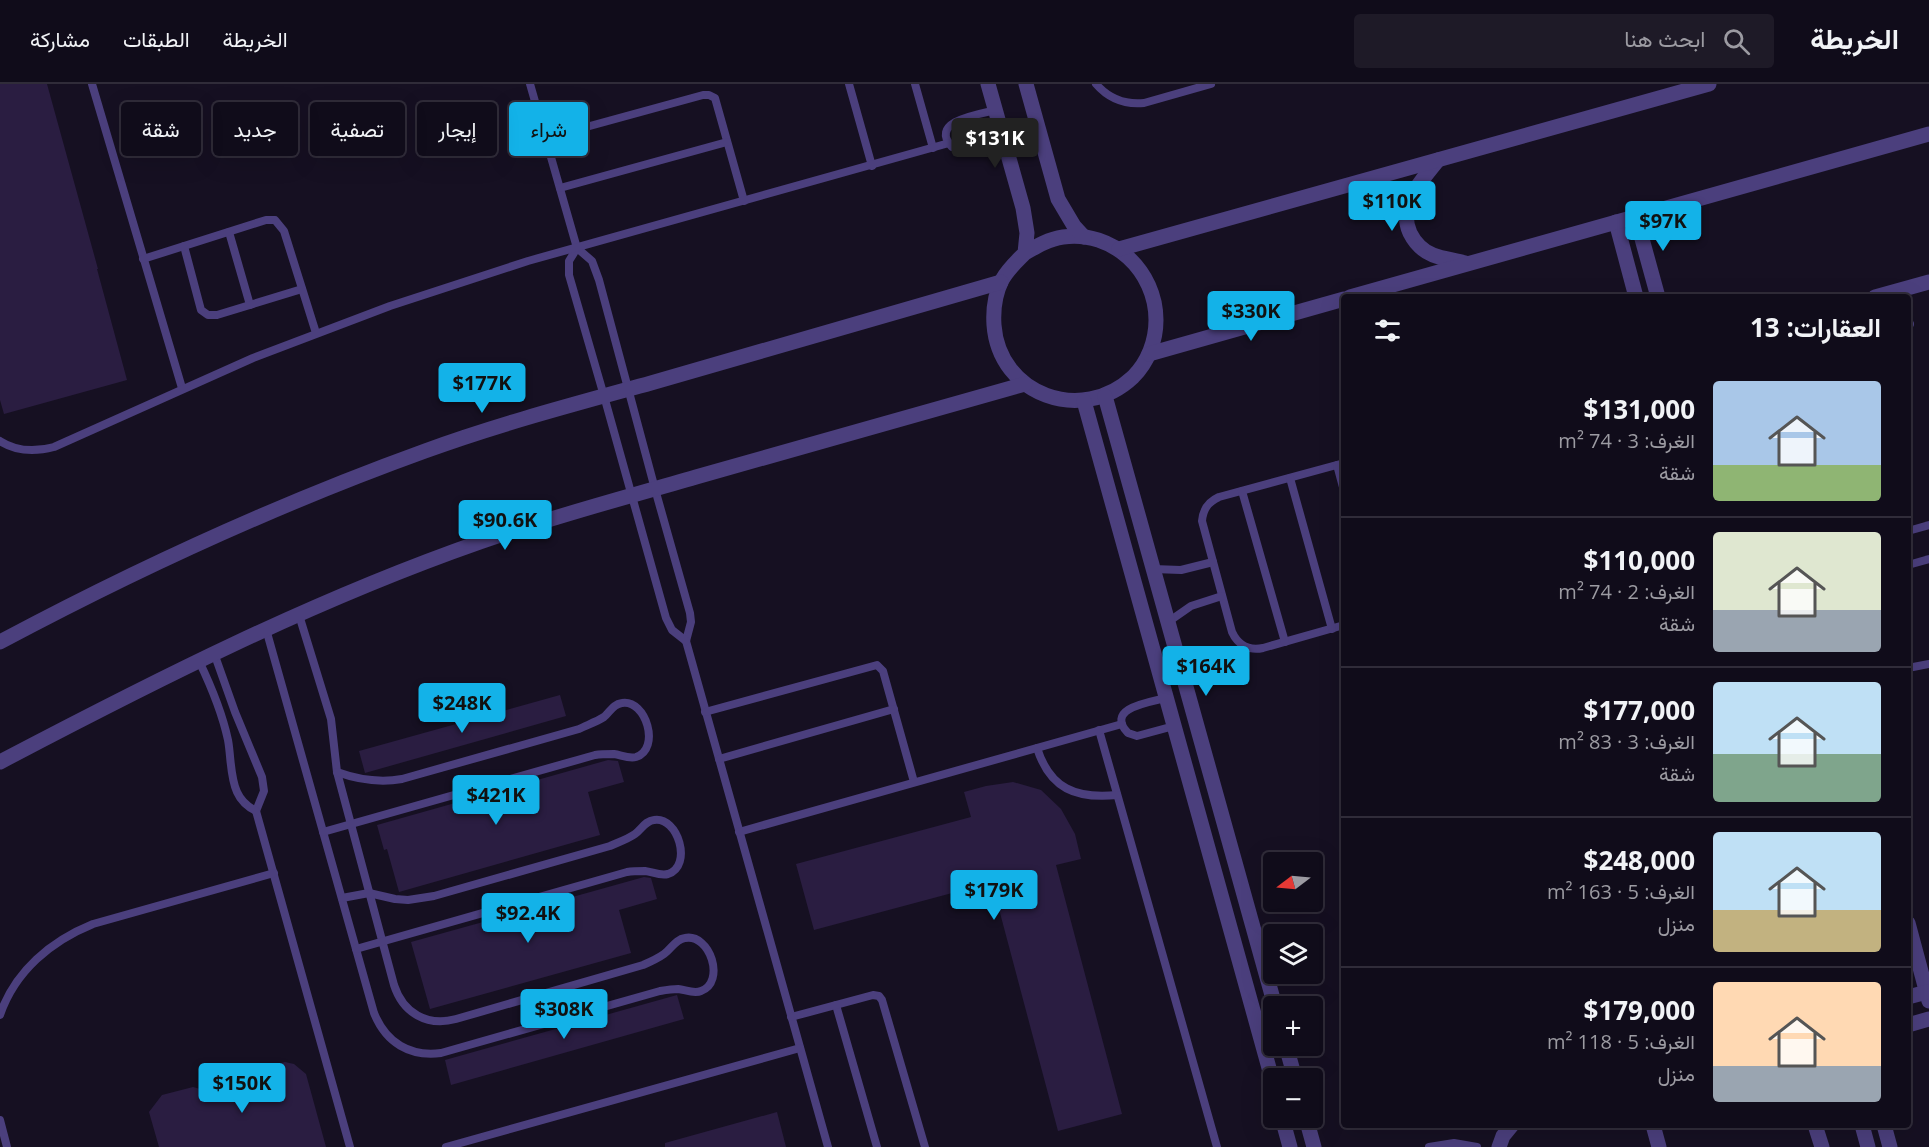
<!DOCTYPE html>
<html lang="ar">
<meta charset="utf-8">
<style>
:root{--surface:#100c1a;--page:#1e1a27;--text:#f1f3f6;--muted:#9c9ba2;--line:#302c39;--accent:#13b2e8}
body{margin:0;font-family:"Open Sans",Vazirmatn,sans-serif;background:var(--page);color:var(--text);direction:rtl;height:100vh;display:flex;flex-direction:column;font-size:22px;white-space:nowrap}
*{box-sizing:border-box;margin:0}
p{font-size:20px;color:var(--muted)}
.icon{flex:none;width:33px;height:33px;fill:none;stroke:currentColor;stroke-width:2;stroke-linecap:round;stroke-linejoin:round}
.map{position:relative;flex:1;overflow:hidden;direction:ltr}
.panel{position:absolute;left:1341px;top:210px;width:570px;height:834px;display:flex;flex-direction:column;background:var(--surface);border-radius:6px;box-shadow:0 6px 24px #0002,0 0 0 2px var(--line);direction:rtl}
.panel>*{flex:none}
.banner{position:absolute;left:18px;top:18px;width:570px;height:54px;direction:rtl;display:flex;gap:12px}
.needle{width:39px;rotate:254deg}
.controls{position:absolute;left:1263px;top:768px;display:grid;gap:12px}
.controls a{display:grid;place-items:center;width:60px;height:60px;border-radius:6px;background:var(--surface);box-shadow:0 6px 24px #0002,0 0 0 2px var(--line);font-size:30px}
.price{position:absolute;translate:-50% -51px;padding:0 14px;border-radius:6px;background:var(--accent);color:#111;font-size:20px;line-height:39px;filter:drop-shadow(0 2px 3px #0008)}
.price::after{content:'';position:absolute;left:50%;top:36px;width:18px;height:14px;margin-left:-9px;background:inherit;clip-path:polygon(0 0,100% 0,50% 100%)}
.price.current{background:#222;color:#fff}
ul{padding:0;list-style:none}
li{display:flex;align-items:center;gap:18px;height:150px;padding:0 30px}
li+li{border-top:2px solid var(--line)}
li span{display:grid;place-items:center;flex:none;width:168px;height:120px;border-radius:6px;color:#555}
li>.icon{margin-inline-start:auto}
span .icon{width:72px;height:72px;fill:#fffc;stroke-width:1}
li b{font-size:26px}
h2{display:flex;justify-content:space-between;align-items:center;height:72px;padding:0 30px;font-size:26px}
.pill{padding:0 21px;border-radius:6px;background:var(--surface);box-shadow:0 6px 24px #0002,0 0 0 2px var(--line);font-size:21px;line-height:54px}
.pill.current{background:var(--accent);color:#111}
header{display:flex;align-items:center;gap:36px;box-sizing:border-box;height:84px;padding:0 30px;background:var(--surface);border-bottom:2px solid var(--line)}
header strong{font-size:28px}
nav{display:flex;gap:33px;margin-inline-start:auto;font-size:21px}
.search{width:420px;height:54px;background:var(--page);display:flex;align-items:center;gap:15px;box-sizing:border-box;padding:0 21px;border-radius:6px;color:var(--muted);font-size:22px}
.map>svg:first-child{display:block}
.building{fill:#2a1d41}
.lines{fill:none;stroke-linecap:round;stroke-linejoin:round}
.lane{stroke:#4b3f7d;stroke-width:8}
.street{stroke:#4b3f7d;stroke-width:15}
</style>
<header>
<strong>الخريطة</strong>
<div class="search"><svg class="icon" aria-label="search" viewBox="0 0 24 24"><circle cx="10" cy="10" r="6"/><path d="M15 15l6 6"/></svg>ابحث هنا</div>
<nav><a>الخريطة</a><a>الطبقات</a><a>مشاركة</a></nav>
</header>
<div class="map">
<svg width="1929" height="1063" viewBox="0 0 1929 1063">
<rect width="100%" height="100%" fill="#161022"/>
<!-- building -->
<g class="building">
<path d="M0 0H47L98 185H97L127 296 4 330 0 316Z"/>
<path d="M560 611 566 632 365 689 359 667Z"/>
<path d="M608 676 618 677 624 698 588 708 600 751 399 808 387 765 384 766 377 741Z"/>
<path d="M1013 698 1041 706 1061 725 1075 750 1081 775 1056 781 1122 1030 1058 1047 995 810 982 801 814 846 796 780 971 733 964 708 986 702Z"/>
<path d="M644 793 651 794 657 815 619 826 631 869 430 925 411 858Z"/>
<path d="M677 911 684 935 451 1001 445 976Z"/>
<path d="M285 978 294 980 306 990 326 1063H159L149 1028 162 1011 193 1003 222 1011 219 996 247 988 254 1013 274 981Z"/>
<path d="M777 1028 786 1063H665V1059Z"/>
</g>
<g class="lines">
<!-- lane -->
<g class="lane">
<path d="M92 0 182 304"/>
<path d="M530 0 577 164 592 177 599 196 655 405 690 529 691 538 686 557 828 1063"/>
<path d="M849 0 872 82"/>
<path d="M915 0 933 64"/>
<path d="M1096 0C1109 15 1124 21 1144 19L1211 0"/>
<path d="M996 26C980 30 928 37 952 63L962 65 1004 54"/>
<path d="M546 54 703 11H709L715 14 744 117"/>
<path d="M560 104 727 58"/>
<path d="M229 148 250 221"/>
<path d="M184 162 201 226 208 231H217L302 205"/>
<path d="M577 164 569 177V191L604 312 666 534 672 546 686 557"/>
<path d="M143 175 266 136H275L284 147 316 249"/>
<path d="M1908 240H1910"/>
<path d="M0 357C17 368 35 368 54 363L253 274 390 222 528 177 949 59"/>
<path d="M1344 379 1219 413C1208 418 1203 425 1202 437L1232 548C1238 561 1249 567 1263 564L1344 541"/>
<path d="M1337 381 1344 407"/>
<path d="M1290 394 1332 545"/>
<path d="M1242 407 1285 558"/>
<path d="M1908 447 1929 441"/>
<path d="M1908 481 1929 475"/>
<path d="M1153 485 1181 486 1213 478"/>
<path d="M1168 538 1191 522 1222 512"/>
<path d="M266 545 374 929C386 959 410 973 441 969L660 907C666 906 672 905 678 905 686 906 694 910 701 907 726 898 710 849 685 854 676 855 671 865 664 870 657 875 650 878 643 881L456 935C427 943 403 929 394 901L337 688 331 635 299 531"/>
<path d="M214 569 235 628 262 693 264 707 256 727"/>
<path d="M199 577C211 602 222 628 228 656 231 672 230 693 237 708 241 717 248 723 256 727L350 1063"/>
<path d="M1908 584 1929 580"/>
<path d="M1166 614C1151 618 1104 624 1128 649L1137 652 1174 642"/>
<path d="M705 628 877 581 883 587 914 698"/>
<path d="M1099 646 1217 1063"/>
<path d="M1037 664C1050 705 1076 715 1117 711"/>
<path d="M719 675 894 625"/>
<path d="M323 748 595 671C601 670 607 670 614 670 621 671 629 675 636 673 661 665 646 615 622 619 613 620 610 628 604 633 596 638 587 641 579 645L402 695C379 699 359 696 337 688"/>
<path d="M739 748 1122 640"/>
<path d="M342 814 369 809 395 815 408 816 434 812 610 762C619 758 628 755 635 750 642 745 645 737 654 736 678 732 693 782 668 790 660 792 653 788 645 787 639 787 633 787 627 788L356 865"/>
<path d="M836 921 877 1063"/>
<path d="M0 931C15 887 51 857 93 840L274 789"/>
<path d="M791 933 873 911 879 912 882 916 925 1063"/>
<path d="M0 1036 7 1063"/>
<path d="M446 1063 800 964"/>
<path d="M1429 1063 1454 1059 1477 1063"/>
</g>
<!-- street -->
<g class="street">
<path d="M988 0 1023 124 1027 149 1025 169C1017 177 1008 185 1002 196 995 210 993 226 994 241 999 311 1082 341 1133 293 1148 278 1156 257 1156 236 1156 187 1113 146 1063 153 1049 155 1037 162 1025 169"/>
<path d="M1026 0 1058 115 1074 142 1084 153"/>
<path d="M1438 76C1421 98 1397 120 1410 149 1415 159 1423 167 1433 171 1443 175 1455 176 1465 179"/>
<path d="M1636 133 1658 213"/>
<path d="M1616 138 1636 213"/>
<path d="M1119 165 1709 0"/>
<path d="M1350 213 1929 50"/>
<path d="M1875 213 1929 198"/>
<path d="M1149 270 1344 215"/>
<path d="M1105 312 1275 922"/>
<path d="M1084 317 1274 1002"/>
<path d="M0 558C135 486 281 419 425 367 499 340 575 320 651 299 767 265 884 232 1001 198"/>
<path d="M0 678C156 596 314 516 480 458 551 433 624 414 696 393 806 362 915 331 1025 300"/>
<path d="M1908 839 1929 917"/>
<path d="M1908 913 1927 908"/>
<path d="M1908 941 1929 935"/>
<path d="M1286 962 1295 994"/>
<path d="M1282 1034 1290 1063"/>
<path d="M1306 1034 1314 1063"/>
<path d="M1653 1041 1659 1063"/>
<path d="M1815 1041 1822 1063"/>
<path d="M1862 1041 1868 1063"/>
<path d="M1884 1041 1890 1063"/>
<path d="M1499 1063 1503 1052 1512 1041"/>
</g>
</g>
</svg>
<div class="controls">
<a><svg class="needle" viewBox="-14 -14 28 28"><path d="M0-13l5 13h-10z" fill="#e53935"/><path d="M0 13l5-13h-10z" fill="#9c9ba2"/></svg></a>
<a><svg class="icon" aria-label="layers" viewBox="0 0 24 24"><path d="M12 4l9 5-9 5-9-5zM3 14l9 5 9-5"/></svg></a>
<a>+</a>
<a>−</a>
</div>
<b class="price current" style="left:995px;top:85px">$131K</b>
<b class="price" style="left:1392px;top:148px">$110K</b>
<b class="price" style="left:1663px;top:168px">$97K</b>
<b class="price" style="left:1251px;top:258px">$330K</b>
<b class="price" style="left:482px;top:330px">$177K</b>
<b class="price" style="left:505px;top:467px">$90.6K</b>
<b class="price" style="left:1206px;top:613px">$164K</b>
<b class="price" style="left:462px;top:650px">$248K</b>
<b class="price" style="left:496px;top:742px">$421K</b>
<b class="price" style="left:994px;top:837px">$179K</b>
<b class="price" style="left:528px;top:860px">$92.4K</b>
<b class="price" style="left:564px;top:956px">$308K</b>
<b class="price" style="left:242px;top:1030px">$150K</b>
<div class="banner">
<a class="pill current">شراء</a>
<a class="pill">إيجار</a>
<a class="pill">تصفية</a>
<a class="pill">جديد</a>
<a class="pill">شقة</a>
</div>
<section class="panel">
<h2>العقارات: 13<svg class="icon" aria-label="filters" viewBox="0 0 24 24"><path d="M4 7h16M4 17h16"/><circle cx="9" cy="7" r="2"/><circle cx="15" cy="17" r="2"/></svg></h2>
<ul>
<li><span style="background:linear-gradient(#a9c7e8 70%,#8fb573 0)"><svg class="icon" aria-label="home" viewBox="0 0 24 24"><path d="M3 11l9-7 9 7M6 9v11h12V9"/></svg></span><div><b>$131,000</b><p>الغرف: 3 · 74 m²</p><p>شقة</p></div></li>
<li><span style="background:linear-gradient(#dfe7d0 65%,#9aa5b1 0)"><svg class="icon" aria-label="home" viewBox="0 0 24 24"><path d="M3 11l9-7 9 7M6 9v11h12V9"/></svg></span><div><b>$110,000</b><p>الغرف: 2 · 74 m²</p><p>شقة</p></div></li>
<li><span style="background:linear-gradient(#bfe0f5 60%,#7fa58c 0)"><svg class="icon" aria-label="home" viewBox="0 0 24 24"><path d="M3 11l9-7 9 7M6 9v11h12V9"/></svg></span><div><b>$177,000</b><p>الغرف: 3 · 83 m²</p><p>شقة</p></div></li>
<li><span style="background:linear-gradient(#bfe0f5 65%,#c2b280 0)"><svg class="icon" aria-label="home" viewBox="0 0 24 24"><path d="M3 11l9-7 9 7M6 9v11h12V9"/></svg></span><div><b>$248,000</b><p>الغرف: 5 · 163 m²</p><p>منزل</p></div></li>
<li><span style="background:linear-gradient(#ffd9b3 70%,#9aa5b1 0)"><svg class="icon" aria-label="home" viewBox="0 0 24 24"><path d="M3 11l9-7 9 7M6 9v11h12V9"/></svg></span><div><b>$179,000</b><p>الغرف: 5 · 118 m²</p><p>منزل</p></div></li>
</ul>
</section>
</div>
